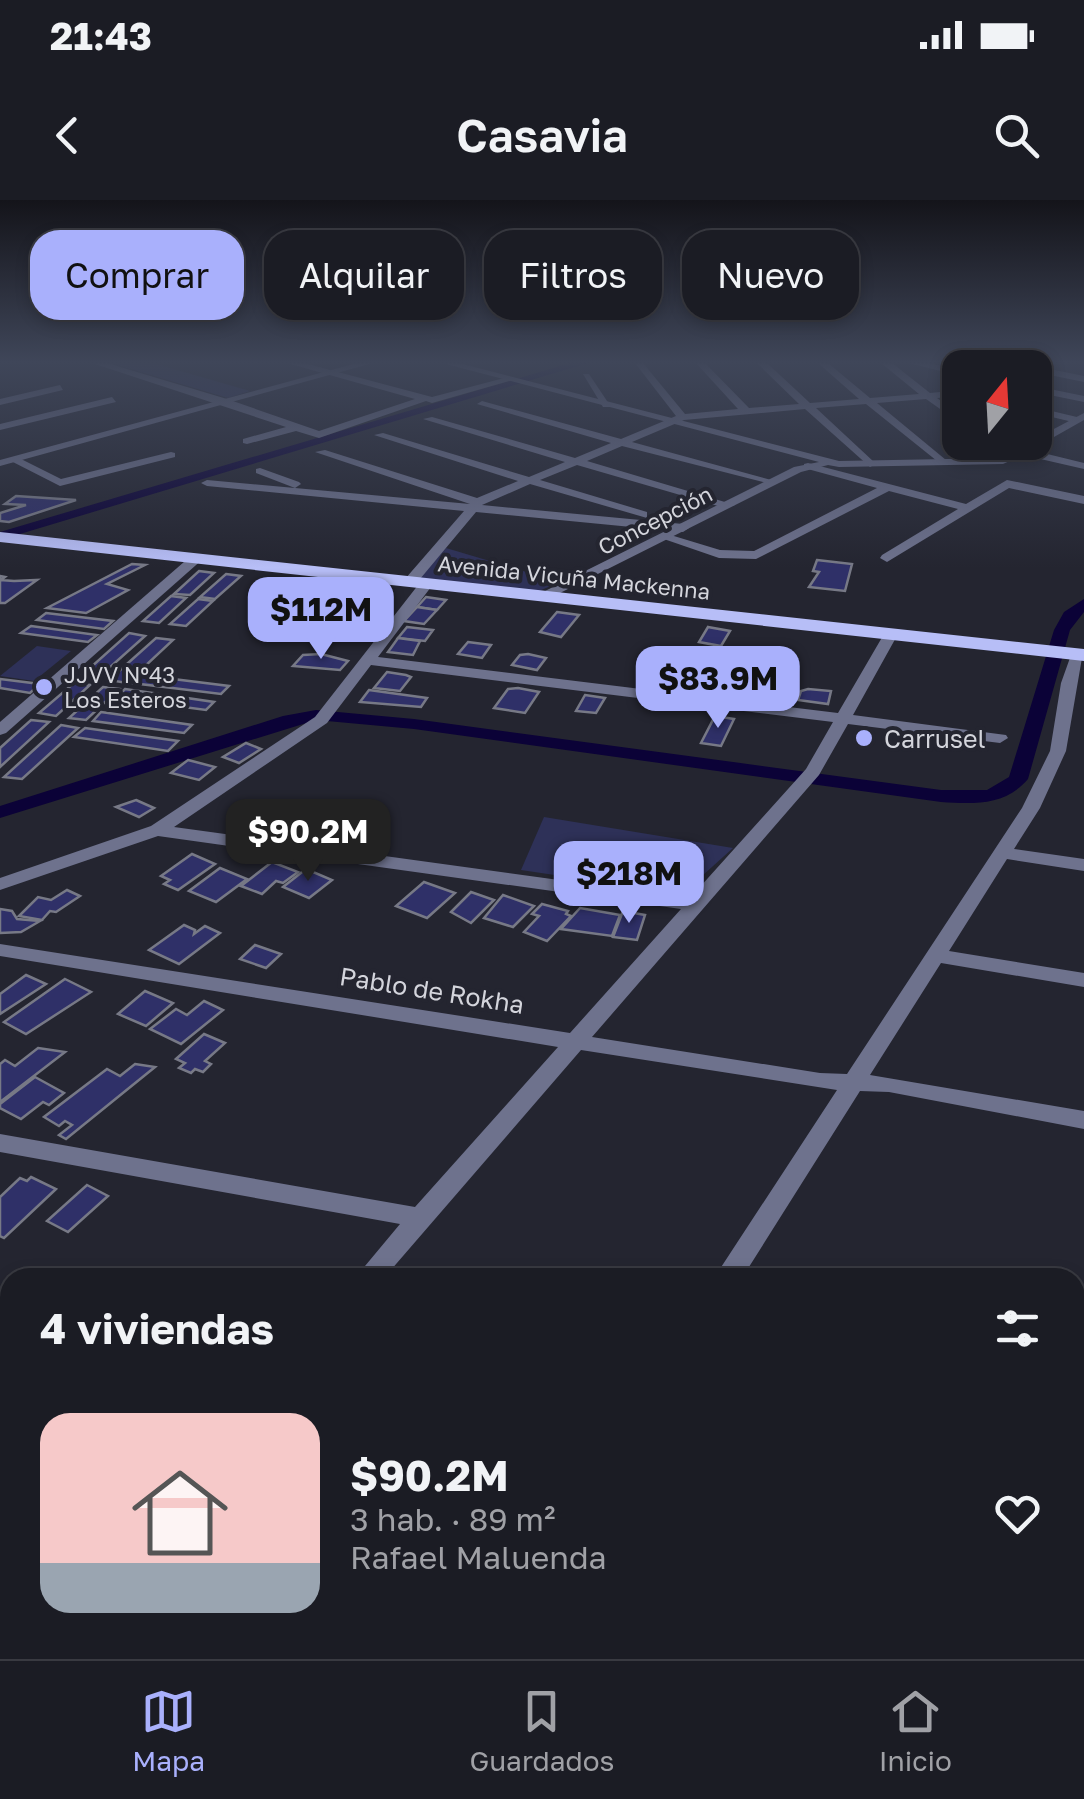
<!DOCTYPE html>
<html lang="es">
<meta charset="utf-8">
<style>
:root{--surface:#1b1c24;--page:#24252c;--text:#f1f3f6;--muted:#a0a1a6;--line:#393a41;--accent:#a9b0fc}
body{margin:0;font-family:"Golos Text",sans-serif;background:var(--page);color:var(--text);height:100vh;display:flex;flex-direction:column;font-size:38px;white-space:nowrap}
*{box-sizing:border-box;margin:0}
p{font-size:32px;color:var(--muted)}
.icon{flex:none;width:55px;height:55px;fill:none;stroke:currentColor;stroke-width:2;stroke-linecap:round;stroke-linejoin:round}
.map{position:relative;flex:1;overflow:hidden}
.side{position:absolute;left:0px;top:1068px;width:1085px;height:392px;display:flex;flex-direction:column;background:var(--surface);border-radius:30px 30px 0 0;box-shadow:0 5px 15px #0003,0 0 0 2px var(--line)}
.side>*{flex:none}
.hud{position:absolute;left:30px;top:30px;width:1025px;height:90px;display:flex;gap:20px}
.needle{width:65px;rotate:18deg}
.tools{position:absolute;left:942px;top:150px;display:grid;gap:20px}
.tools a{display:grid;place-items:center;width:110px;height:110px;border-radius:20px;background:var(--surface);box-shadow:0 5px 15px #0003,0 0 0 2px var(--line);font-size:50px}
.price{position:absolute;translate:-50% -85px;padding:0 22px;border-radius:20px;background:var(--accent);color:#111;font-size:32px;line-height:65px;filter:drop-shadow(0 2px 5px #0008)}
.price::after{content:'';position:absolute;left:50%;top:60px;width:30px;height:22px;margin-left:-15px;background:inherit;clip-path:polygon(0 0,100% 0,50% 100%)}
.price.current{background:#222;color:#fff}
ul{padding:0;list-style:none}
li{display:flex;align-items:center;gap:30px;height:250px;padding:0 40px}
li span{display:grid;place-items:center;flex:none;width:280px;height:200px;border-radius:30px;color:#555}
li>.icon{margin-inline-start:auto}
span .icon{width:120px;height:120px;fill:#fffc;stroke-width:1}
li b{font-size:42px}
h2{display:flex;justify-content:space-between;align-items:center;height:120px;padding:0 40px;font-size:42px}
.tag{padding:0 35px;border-radius:30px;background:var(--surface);box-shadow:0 5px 15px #0003,0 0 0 2px var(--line);font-size:35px;line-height:90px}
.tag.current{background:var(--accent);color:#111}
.status{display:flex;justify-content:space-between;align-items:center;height:70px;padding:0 50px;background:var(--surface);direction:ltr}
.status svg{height:28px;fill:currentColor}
header{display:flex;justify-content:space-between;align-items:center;height:130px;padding:0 40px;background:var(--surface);font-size:45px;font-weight:600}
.tab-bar{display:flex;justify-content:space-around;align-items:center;height:140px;border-top:2px solid var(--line);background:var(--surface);font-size:28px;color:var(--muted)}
.tab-bar a{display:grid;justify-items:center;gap:5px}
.tab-bar .current{color:var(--accent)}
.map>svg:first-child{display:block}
.green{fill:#2e3158}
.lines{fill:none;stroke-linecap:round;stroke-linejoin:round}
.canal{fill:#0b0237;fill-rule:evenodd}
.building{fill:#2f3068;stroke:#777986;stroke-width:2.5}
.minor{fill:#6e728d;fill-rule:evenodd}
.tertiary{fill:#6e728d;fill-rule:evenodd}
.primary{fill:#b7bef7;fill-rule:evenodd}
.poi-dot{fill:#a9b0fc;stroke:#242530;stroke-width:4}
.labels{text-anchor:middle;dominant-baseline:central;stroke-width:8;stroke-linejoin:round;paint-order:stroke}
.far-street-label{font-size:22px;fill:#d4d5dc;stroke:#242530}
.far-poi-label{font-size:22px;fill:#d4d5dc;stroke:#242530;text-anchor:start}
.poi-label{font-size:25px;fill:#d4d5dc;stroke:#242530;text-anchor:start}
.street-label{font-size:25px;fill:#d4d5dc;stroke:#242530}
</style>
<div class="status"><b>21:43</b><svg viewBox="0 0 49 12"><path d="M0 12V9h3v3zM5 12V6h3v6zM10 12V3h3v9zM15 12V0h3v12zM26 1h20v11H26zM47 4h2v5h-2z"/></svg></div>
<header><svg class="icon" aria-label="back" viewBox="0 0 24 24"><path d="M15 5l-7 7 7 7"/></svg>Casavia<svg class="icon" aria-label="search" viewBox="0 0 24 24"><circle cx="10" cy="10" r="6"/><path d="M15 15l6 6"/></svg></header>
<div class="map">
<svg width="1084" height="1459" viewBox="0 0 1084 1459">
<rect width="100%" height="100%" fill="#242530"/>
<!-- green -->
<g class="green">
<path d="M111 163H153L250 191 228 198Z"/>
<path d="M446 348 560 382 532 394 416 382Z"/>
<path d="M37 446 71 451 34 481 0 476Z"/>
<path d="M544 617 733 648 682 694 521 670Z"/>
</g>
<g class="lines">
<!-- canal -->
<g class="canal">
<path d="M570 163H588L0 340V332Z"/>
<path d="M1084 399V412L1070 430 1028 579C1005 606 974 604 941 602L414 529 316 520 0 618V606L283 516 316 510 414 519 941 590H987L1009 577 1054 430 1064 412Z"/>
</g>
</g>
<!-- building -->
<g class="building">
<path d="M16 296 76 300 9 322 0 321V313L26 305 5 304Z"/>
<path d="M817 360 852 364 845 391 809 387 819 372 813 371Z"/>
<path d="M132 364 145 365 107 384 128 390 86 413 47 408Z"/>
<path d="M199 371 214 373 190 395 174 394Z"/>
<path d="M226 374 241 376 215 399 200 397Z"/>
<path d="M0 376 5 377 1 380 14 381 37 380 5 403H0Z"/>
<path d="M301 384 338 388 308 416 275 415 287 402 278 401V397L288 387 296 388Z"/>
<path d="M171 396 186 398 159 423 143 421Z"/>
<path d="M426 397 446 400 437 410 417 407Z"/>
<path d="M198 399 213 401 186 426 170 424Z"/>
<path d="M417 407 437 410 424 424 404 421Z"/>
<path d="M557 412 579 415 561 437 540 432Z"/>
<path d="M46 413 113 421 104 429 37 420Z"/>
<path d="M31 426 97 435 88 442 21 433Z"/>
<path d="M407 427 433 430 425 441 398 438Z"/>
<path d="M708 427 730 431 721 446 699 442Z"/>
<path d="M129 433 145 436 98 478 81 476Z"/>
<path d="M156 438 173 440 127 483 109 480Z"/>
<path d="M398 438 420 441 413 455 388 452Z"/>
<path d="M468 442 491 445 482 458 458 454Z"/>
<path d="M321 454 348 461 340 470 293 466 303 455Z"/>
<path d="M528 454 546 458 537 470 512 465 520 455Z"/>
<path d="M647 468 676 474 671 486H639Z"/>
<path d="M387 472 406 475 411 477 400 491 374 488Z"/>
<path d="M680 472 709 477 705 485 697 484 694 490 673 487Z"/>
<path d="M749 473 768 475 761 492 742 489Z"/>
<path d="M714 474 740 478 736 490 709 487Z"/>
<path d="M141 475 229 486 221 494 132 483Z"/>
<path d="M0 479 40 484 30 493 0 488Z"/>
<path d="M74 483 90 485 56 516 39 513Z"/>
<path d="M103 487 119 489 86 520 69 518Z"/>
<path d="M125 489 214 502 206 510 116 498Z"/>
<path d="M508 489 518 488 539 492 525 513 494 508Z"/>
<path d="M808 489 831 491 828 504 798 500 801 491Z"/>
<path d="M369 490 427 498 421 507 360 502Z"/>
<path d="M585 495 605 498 596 513 576 511Z"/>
<path d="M101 512 192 525 184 533 93 521Z"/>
<path d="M715 516 734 519 721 546 701 543Z"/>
<path d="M31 520 49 522 0 567V548Z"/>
<path d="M61 525 78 528 22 579 4 577Z"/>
<path d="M85 528 178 541 168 551 74 537Z"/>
<path d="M246 543 261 549 239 563 223 557Z"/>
<path d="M188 560 215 567 199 580 171 573Z"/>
<path d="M136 600 154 608 139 617 116 607Z"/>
<path d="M192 654 215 664 178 690 164 684 170 680 161 676Z"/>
<path d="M272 662 298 672 283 683 276 681 262 694 241 686Z"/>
<path d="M220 668 247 679 216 702 189 691Z"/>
<path d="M306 669 332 680 309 698 283 687Z"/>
<path d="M424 682 455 693 427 718 396 706Z"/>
<path d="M67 690 80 696 56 712 50 711 42 720 19 716 38 697 51 700Z"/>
<path d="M471 692 494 700 471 723 451 712Z"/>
<path d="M503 695 534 706 513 727 484 718Z"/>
<path d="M542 704 568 711 566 714 571 716 547 741 524 732 539 716 532 714Z"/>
<path d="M580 708 620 715 612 736 561 729Z"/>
<path d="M0 709 12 711 17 719 40 721 21 732 0 733Z"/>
<path d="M623 711 645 715 637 740 613 737Z"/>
<path d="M184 725 195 730 194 734 205 726 220 733 179 764 149 750Z"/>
<path d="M255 745 281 754 266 768 240 759Z"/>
<path d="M26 775 46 784 0 814V794Z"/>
<path d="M65 779 91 792 26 834 4 822Z"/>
<path d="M145 791 173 803 146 826 118 814Z"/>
<path d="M204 801 223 810 181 844 150 829 176 809 187 815Z"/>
<path d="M204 834 225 843 205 861 211 864 203 872 195 869 191 873 179 868 185 863 176 859Z"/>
<path d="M38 848 65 852 0 902V864L5 860 15 866Z"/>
<path d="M135 864 155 867 66 939 59 935 72 925 65 921 59 926 44 917 107 869 120 876Z"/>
<path d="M35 877 64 893 49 905 43 902 21 919 0 908V904Z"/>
<path d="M31 977 56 989 4 1038 0 1036V997L20 978 27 981Z"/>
<path d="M87 985 108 996 68 1032 47 1021Z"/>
</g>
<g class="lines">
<!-- minor -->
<g class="minor">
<path d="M92 163H107L227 199 319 231 415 199 287 163H304L432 197 508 177 513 180 432 203 426 201 319 238 296 231 247 244 243 243V239L286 227Z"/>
<path d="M635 163H643L685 214 738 209 696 163H705L749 208 799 204 757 163H767L810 203 859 199 818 163H828L870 198 919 194 881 163H892L930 193 960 190V196L937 198 960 215V223L926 199 877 203 946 260 948 262 942 265 866 204 816 208 874 262 876 264 870 267 805 209 684 220 632 242 775 281V285L622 246 587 261 735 305 725 308 577 265 540 280 647 312V318L530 284 482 305 683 324 689 328 683 332 476 312 415 385 410 386 403 382 405 379 464 311 207 286 201 283 207 280 470 304 315 252 325 250 477 298 518 281 374 235 383 233 529 277 565 262 423 219 432 217 575 258 611 243 477 204 482 201 621 239 676 216Z"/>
<path d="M909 163H928L960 170V176Z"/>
<path d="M1002 163H1020L1084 176V182L1035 172V168H1013Z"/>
<path d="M583 174H589L611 207H603Z"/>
<path d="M60 185 63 190 0 205V199Z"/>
<path d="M1035 186 1084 196V202L1035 192Z"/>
<path d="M112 197 116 202 0 230V224Z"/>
<path d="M1035 207 1081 218 1082 220 1077 223 1035 213Z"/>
<path d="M986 242H999L1018 258 1008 260Z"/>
<path d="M171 252 175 253V257L60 286 7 259 17 257 61 279Z"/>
<path d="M808 263 966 304 1007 280 1084 296V304L1009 288 887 362 880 358 882 355 958 309 889 291 756 359 719 358 658 337 664 333 720 350 754 351 877 288 804 268V264Z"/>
<path d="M260 268 299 282 301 284 295 288 256 273V269Z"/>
<path d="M192 355 204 358 6 533 0 535V522Z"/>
<path d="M422 380 434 383 378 457 838 513 884 434 891 430 898 434 853 515 1006 535 1008 538 1000 543 848 524 819 575 592 837 820 873 847 874 1022 608 1050 551 1061 483 1071 455 1078 451 1083 452 1066 551 1040 608 1014 649 1084 659V671L1007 659 949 751 1084 773V787L941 763 870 875 1084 911V929L889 892 860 891 742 1078H714L837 890 581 850 384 1078H355L400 1024 0 952V934L415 1007 558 847 0 756V744L570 833 681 709 158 636 0 690V678L151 626 315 517ZM371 465 833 522 806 569 690 698 174 627 327 523Z"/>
<path d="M0 1164 10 1166V1190L0 1188Z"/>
<path d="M10 1305V1351L0 1355V1309Z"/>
<path d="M191 1450H225L222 1459H188Z"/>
<path d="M458 1450H494L490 1459H454Z"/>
</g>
<!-- tertiary -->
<g class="tertiary">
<path d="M357 163H373L0 266V260Z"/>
<path d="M442 163H459L839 261 1001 258 1028 242H1035V239L1084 213V220L1031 250 1084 263V269L1023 255 1003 264 839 267 828 265 801 272 546 400 541 399V393L794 267 819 262Z"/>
</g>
<!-- primary -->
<path class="primary" d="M0 332 1084 449V461L0 342Z"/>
</g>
<!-- sky -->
<linearGradient id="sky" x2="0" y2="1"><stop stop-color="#14141a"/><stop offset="0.44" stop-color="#3f4659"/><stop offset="1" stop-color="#3f4659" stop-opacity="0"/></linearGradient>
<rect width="1084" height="368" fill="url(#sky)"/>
<!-- markers -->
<g class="poi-dot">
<circle cx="44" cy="487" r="10"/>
<circle cx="864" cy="538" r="10"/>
</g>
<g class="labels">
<!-- far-street labels -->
<g class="far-street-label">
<text transform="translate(655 320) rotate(-27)">Concepción</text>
<text transform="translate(574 377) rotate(6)">Avenida Vicuña Mackenna</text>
</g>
<!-- far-poi labels -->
<g class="far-poi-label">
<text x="64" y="474">JJVV Nº43<tspan x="64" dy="25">Los Esteros</tspan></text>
</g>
<!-- poi labels -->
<g class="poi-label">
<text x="884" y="538">Carrusel</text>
</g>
<!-- street labels -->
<g class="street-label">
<text transform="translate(432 790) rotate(9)">Pablo de Rokha</text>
</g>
</g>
</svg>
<div class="tools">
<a><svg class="needle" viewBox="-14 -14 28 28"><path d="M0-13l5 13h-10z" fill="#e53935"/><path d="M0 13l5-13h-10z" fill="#a0a1a6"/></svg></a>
</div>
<b class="price" style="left:321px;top:462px">$112M</b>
<b class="price" style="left:718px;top:531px">$83.9M</b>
<b class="price current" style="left:308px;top:684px">$90.2M</b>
<b class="price" style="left:629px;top:726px">$218M</b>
<div class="hud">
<a class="tag current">Comprar</a>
<a class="tag">Alquilar</a>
<a class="tag">Filtros</a>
<a class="tag">Nuevo</a>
</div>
<section class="side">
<h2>4 viviendas<svg class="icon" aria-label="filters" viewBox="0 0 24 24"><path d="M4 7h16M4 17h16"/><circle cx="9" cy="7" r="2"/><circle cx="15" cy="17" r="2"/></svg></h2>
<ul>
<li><span style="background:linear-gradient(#f6c9c9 75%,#9aa5b1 0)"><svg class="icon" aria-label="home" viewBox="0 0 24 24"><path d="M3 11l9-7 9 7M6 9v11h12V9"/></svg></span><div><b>$90.2M</b><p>3 hab. · 89 m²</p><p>Rafael Maluenda</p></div><svg class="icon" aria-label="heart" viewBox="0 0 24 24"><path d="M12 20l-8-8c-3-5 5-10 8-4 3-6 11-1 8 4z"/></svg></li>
</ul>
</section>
</div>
<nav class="tab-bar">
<a class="current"><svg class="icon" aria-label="map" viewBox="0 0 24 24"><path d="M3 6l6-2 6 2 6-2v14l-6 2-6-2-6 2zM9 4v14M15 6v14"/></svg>Mapa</a>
<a><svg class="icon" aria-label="saved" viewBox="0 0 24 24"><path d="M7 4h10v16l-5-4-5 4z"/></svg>Guardados</a>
<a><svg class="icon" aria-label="home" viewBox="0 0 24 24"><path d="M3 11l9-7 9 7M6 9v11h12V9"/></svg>Inicio</a>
</nav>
